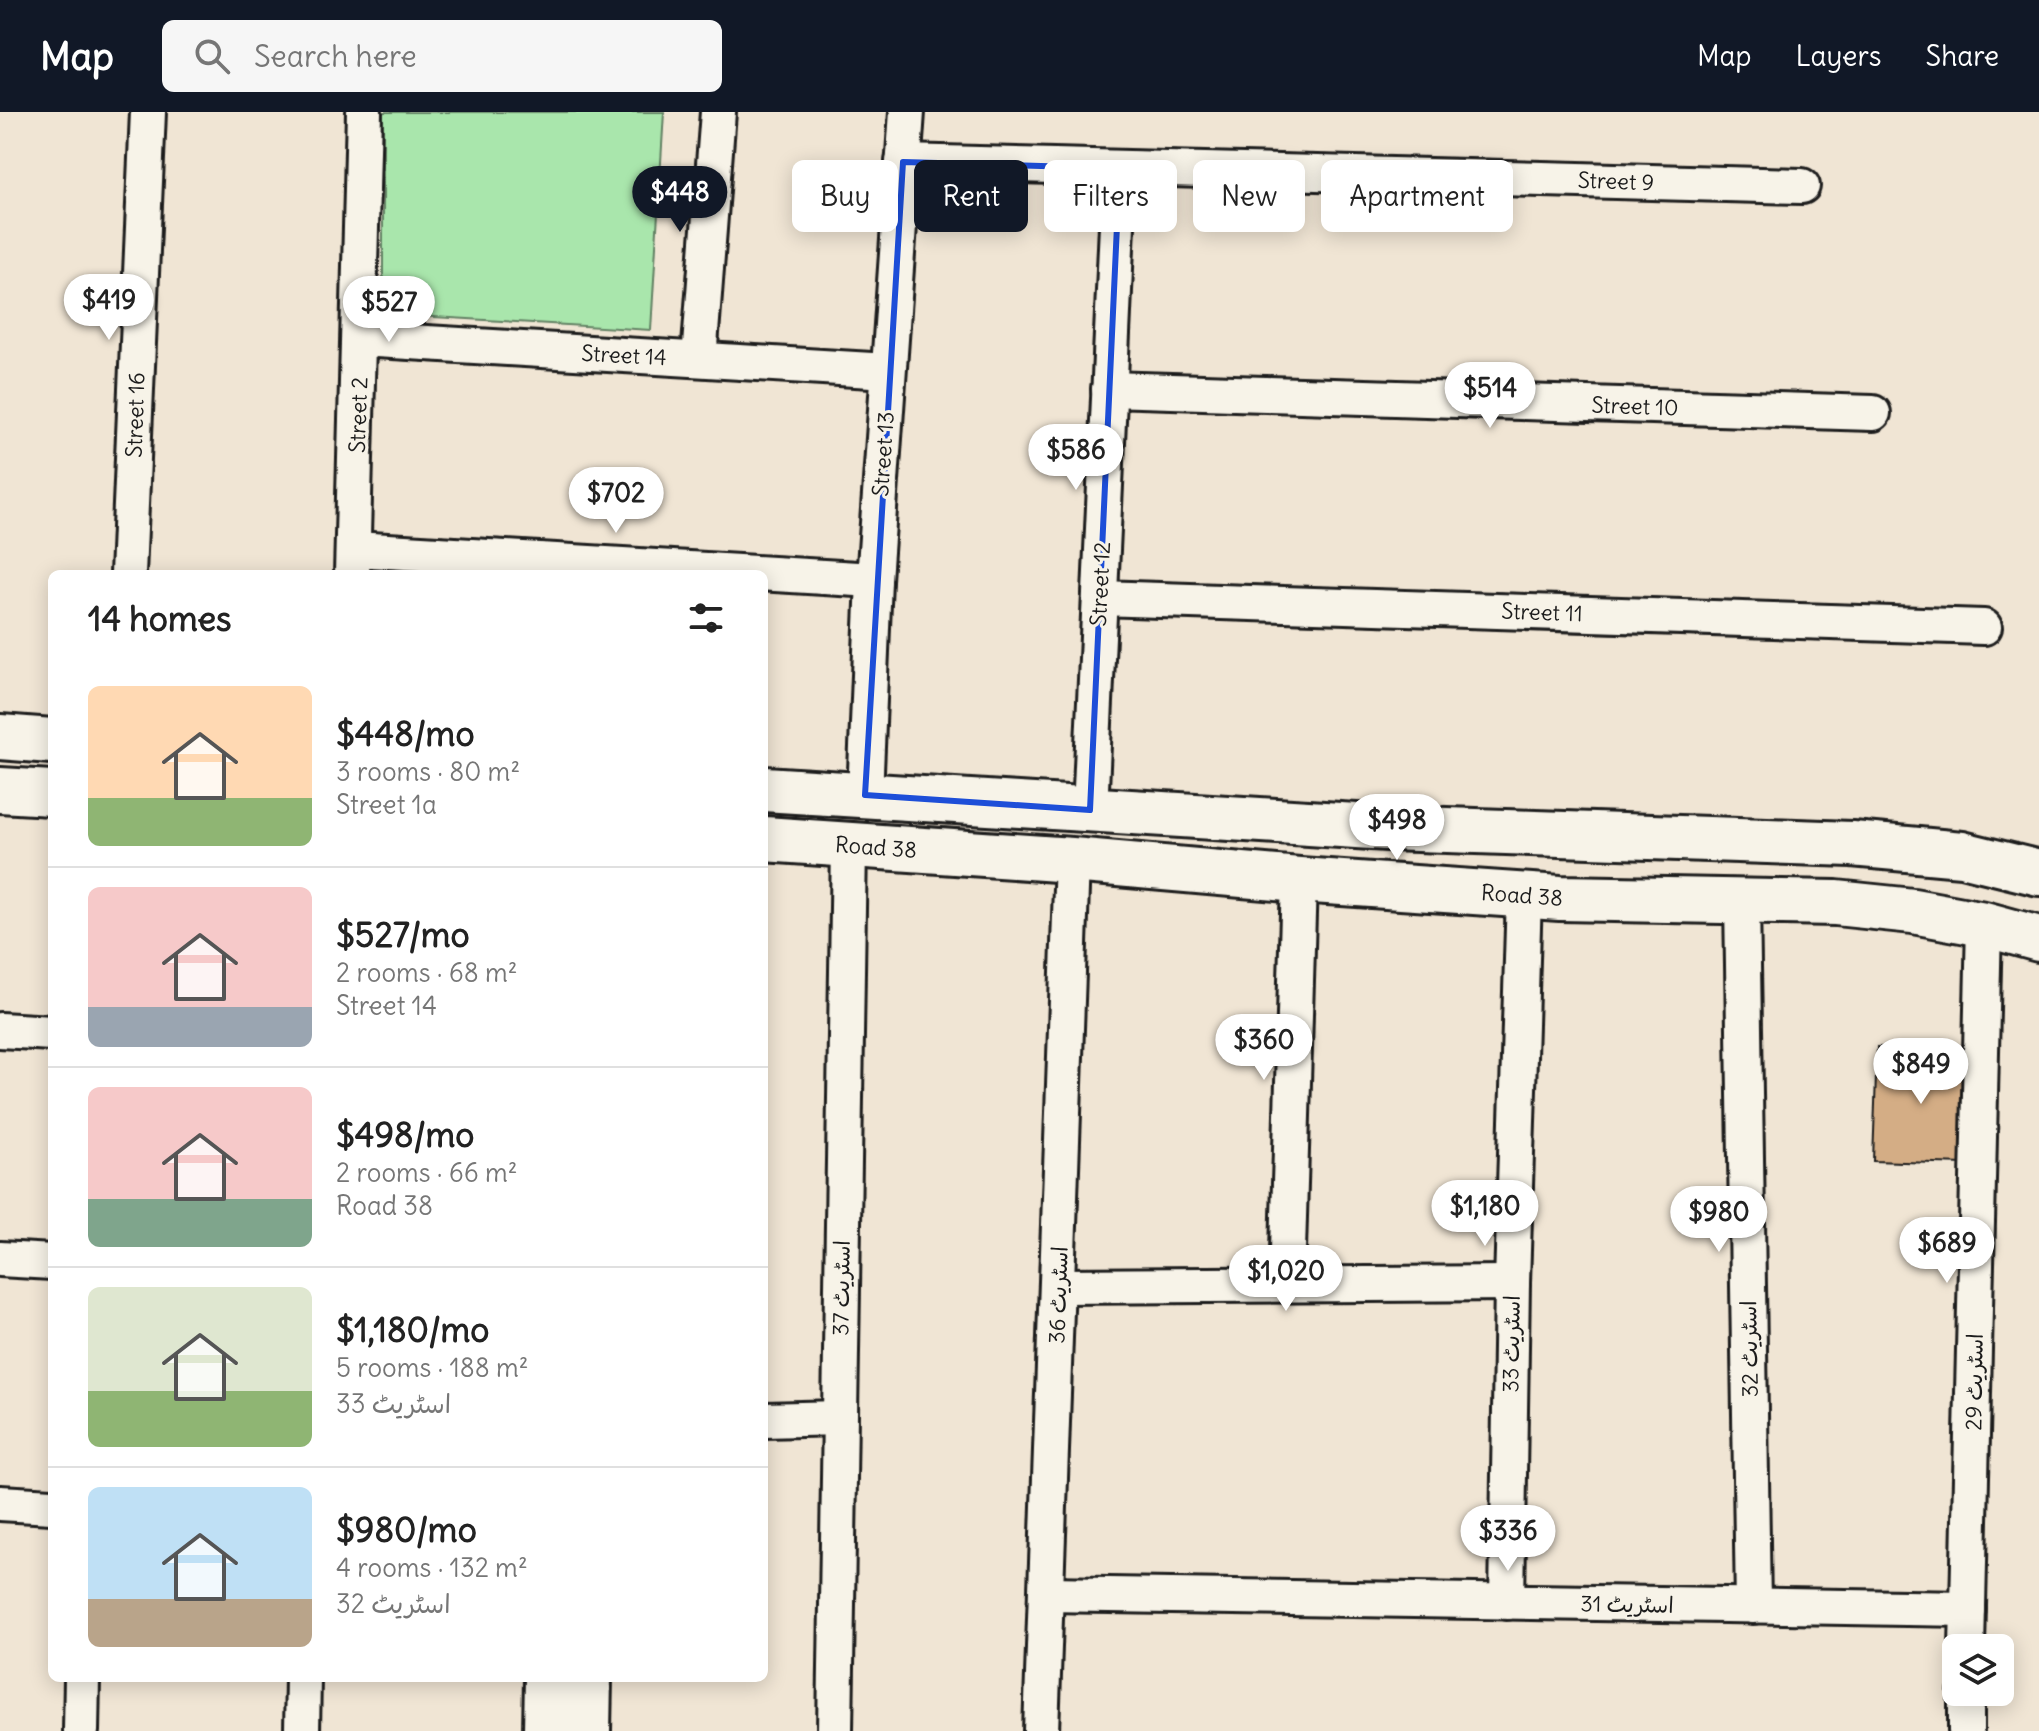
<!DOCTYPE html>
<meta charset="utf-8">
<style>
:root{--surface:#fff;--page:#f6f6f6;--text:#222;--muted:#767676;--line:#e0e0e0;--accent:#111827}
body{margin:0;font-family:Delius,"Playpen Sans Arabic",sans-serif;background:var(--page);color:var(--text);height:100vh;display:flex;flex-direction:column;font-size:30px;white-space:nowrap}
*{box-sizing:border-box;margin:0}
p{font-size:26px;color:var(--muted)}
.icon{flex:none;width:44px;height:44px;fill:none;stroke:currentColor;stroke-width:2;stroke-linecap:round;stroke-linejoin:round}
.map{position:relative;flex:1;overflow:hidden}
.details{position:absolute;left:48px;top:458px;width:720px;height:1112px;display:flex;flex-direction:column;background:var(--surface);border-radius:12px;box-shadow:0 4px 20px #0003}
.details>*{flex:none}
.banner{position:absolute;left:792px;top:48px;width:760px;height:72px;display:flex;gap:16px}
.controls{position:absolute;left:1942px;top:1522px;display:grid;gap:16px}
.controls a{display:grid;place-items:center;width:72px;height:72px;border-radius:12px;background:var(--surface);box-shadow:0 4px 20px #0003;font-size:40px}
.price{position:absolute;translate:-50% -68px;padding:0 18px;border-radius:28px;background:#fff;color:#222;font-size:26px;line-height:52px;filter:drop-shadow(0 2px 4px #0008)}
.price::after{content:'';position:absolute;left:50%;top:48px;width:24px;height:18px;margin-left:-12px;background:inherit;clip-path:polygon(0 0,100% 0,50% 100%)}
.price.selected{background:var(--accent);color:#fff}
ul{padding:0;list-style:none}
li{display:flex;align-items:center;gap:24px;height:200px;padding:0 40px}
li+li{border-top:2px solid var(--line)}
li span{display:grid;place-items:center;flex:none;width:224px;height:160px;border-radius:12px;color:#555}
li>.icon{margin-inline-start:auto}
span .icon{width:96px;height:96px;fill:#fffc;stroke-width:1}
li b{font-size:34px}
h2{display:flex;justify-content:space-between;align-items:center;height:96px;padding:0 40px;font-size:34px}
.pill{padding:0 28px;border-radius:12px;background:var(--surface);box-shadow:0 4px 20px #0003;font-size:28px;line-height:72px}
.pill.selected{background:var(--accent);color:#fff}
header{display:flex;align-items:center;gap:48px;box-sizing:border-box;height:112px;padding:0 40px;background:var(--accent);color:#fff}
header strong{font-size:38px}
nav{display:flex;gap:44px;margin-inline-start:auto;font-size:28px}
.search{width:560px;height:72px;background:var(--page);display:flex;align-items:center;gap:20px;box-sizing:border-box;padding:0 28px;border-radius:12px;color:var(--muted);font-size:30px}
.map>svg:first-child{display:block}
.green{fill:#a9e6ac;stroke:#628164;stroke-width:2}
.building{fill:#d4ad85;stroke:#1c1c1c;stroke-width:2}
.lines{fill:none;stroke-linecap:round;stroke-linejoin:round}
.street-casing{stroke:#1c1c1c;stroke-width:40}
.secondary-casing{stroke:#1c1c1c;stroke-width:50}
.street{stroke:#f7f3e8;stroke-width:34}
.secondary{stroke:#f7f3e8;stroke-width:44}
.marked{fill:none;stroke:#1d4ed8;stroke-width:6;stroke-linejoin:round}
.labels{text-anchor:middle;dominant-baseline:central;stroke-width:6;stroke-linejoin:round;paint-order:stroke}
.street-label{font-size:22px;fill:#1c1c1c;stroke:#f7f3e8}
</style>
<header>
<strong>Map</strong>
<div class="search"><svg class="icon" aria-label="search" viewBox="0 0 24 24"><circle cx="10" cy="10" r="6"/><path d="M15 15l6 6"/></svg>Search here</div>
<nav><a>Map</a><a>Layers</a><a>Share</a></nav>
</header>
<div class="map">
<svg width="2039" height="1619" viewBox="0 0 2039 1619">
<rect width="100%" height="100%" fill="#f0e5d4"/>
<filter id="ink" filterUnits="userSpaceOnUse"><feTurbulence type="fractalNoise" baseFrequency=".0125" numOctaves="2"/><feDisplacementMap in="SourceGraphic" scale="16" xChannelSelector="R" yChannelSelector="G"/><feConvolveMatrix kernelMatrix="1 2 1 2 8 2 1 2 1" color-interpolation-filters="sRGB"/></filter>
<g filter="url(#ink)">
<!-- green -->
<path class="green" d="M383 0H664L651 218 383 202Z"/>
<!-- building -->
<path class="building" d="M1877 935 1969 938 1965 1052 1873 1049Z"/>
<g class="lines">
<defs>
<g id="street">
<path d="M903 50 1802 74"/>
<path d="M360 227 888 259"/>
<path d="M699 247 718 0"/>
<path d="M1109 277 1873 301"/>
<path d="M354 437 874 468"/>
<path d="M128 462 148 0"/>
<path d="M352 462 364 0"/>
<path d="M1100 486 1984 515"/>
<path d="M865 683 874 468 907 0"/>
<path d="M1090 698 1118 92 1109 56"/>
<path d="M1742 789 1753 1494"/>
<path d="M0 918 52 921"/>
<path d="M0 1147 52 1150"/>
<path d="M1287 1172 1299 768"/>
<path d="M1058 1174 1512 1171"/>
<path d="M764 1308 839 1306"/>
<path d="M0 1391 52 1394"/>
<path d="M1046 1482 1968 1497"/>
<path d="M1507 1490 1512 1171 1524 783"/>
<path d="M1967 1536 1984 812"/>
<path d="M81 1619 82 1566"/>
<path d="M302 1619 303 1566"/>
<path d="M835 1619 849 733"/>
<path d="M1041 1619 1072 748"/>
<path d="M1966 1619V1580"/>
</g>
<g id="secondary">
<path d="M0 625 52 629"/>
<path d="M764 677 1388 716 1852 732 1962 742 2039 761"/>
<path d="M0 678 52 681"/>
<path d="M764 727 1072 748 1299 768 1560 786 1836 791 1913 799 1984 812 2039 827"/>
<path d="M546 1619 547 1566"/>
<path d="M588 1619 589 1566"/>
</g>
</defs>
<!-- street casing -->
<use href="#street" class="street-casing"/>
<!-- secondary casing -->
<use href="#secondary" class="secondary-casing"/>
<!-- street -->
<use href="#street" class="street"/>
<!-- secondary -->
<use href="#secondary" class="secondary"/>
</g>
</g>
<!-- marked area -->
<path class="marked" d="M903 50 1109 56 1118 92 1090 698 865 683Z"/>
<g class="labels">
<!-- street labels -->
<g class="street-label">
<text transform="translate(1616 69) rotate(2)">Street 9</text>
<text transform="translate(624 243) rotate(3)">Street 14</text>
<text transform="translate(1635 294) rotate(2)">Street 10</text>
<text transform="translate(135 303) rotate(-88)">Street 16</text>
<text transform="translate(358 303) rotate(-88)">Street 2</text>
<text transform="translate(883 342) rotate(-86)">Street 13</text>
<text transform="translate(1100 472) rotate(-87)">Street 12</text>
<text transform="translate(1542 500) rotate(2)">Street 11</text>
<text transform="translate(876 735) rotate(4)">Road 38</text>
<text transform="translate(1522 783) rotate(4)">Road 38</text>
<text transform="translate(841 1176) rotate(-89)">اسٹریٹ 37</text>
<text transform="translate(1058 1183) rotate(-88)">اسٹریٹ 36</text>
<text transform="translate(1511 1232) rotate(-89)">اسٹریٹ 33</text>
<text transform="translate(1749 1237) rotate(-91)">اسٹریٹ 32</text>
<text transform="translate(1974 1270) rotate(-89)">اسٹریٹ 29</text>
<text transform="translate(1627 1492) rotate(1)">اسٹریٹ 31</text>
</g>
</g>
</svg>
<div class="controls">
<a><svg class="icon" aria-label="layers" viewBox="0 0 24 24"><path d="M12 4l9 5-9 5-9-5zM3 14l9 5 9-5"/></svg></a>
</div>
<b class="price selected" style="left:680px;top:122px">$448</b>
<b class="price" style="left:109px;top:230px">$419</b>
<b class="price" style="left:389px;top:232px">$527</b>
<b class="price" style="left:1490px;top:318px">$514</b>
<b class="price" style="left:1076px;top:380px">$586</b>
<b class="price" style="left:616px;top:423px">$702</b>
<b class="price" style="left:1397px;top:750px">$498</b>
<b class="price" style="left:1264px;top:970px">$360</b>
<b class="price" style="left:1921px;top:994px">$849</b>
<b class="price" style="left:1485px;top:1136px">$1,180</b>
<b class="price" style="left:1719px;top:1142px">$980</b>
<b class="price" style="left:1947px;top:1173px">$689</b>
<b class="price" style="left:1286px;top:1201px">$1,020</b>
<b class="price" style="left:1508px;top:1461px">$336</b>
<div class="banner">
<a class="pill">Buy</a>
<a class="pill selected">Rent</a>
<a class="pill">Filters</a>
<a class="pill">New</a>
<a class="pill">Apartment</a>
</div>
<section class="details">
<h2>14 homes<svg class="icon" aria-label="filters" viewBox="0 0 24 24"><path d="M4 7h16M4 17h16"/><circle cx="9" cy="7" r="2"/><circle cx="15" cy="17" r="2"/></svg></h2>
<ul>
<li><span style="background:linear-gradient(#ffd9b3 70%,#8fb573 0)"><svg class="icon" aria-label="home" viewBox="0 0 24 24"><path d="M3 11l9-7 9 7M6 9v11h12V9"/></svg></span><div><b>$448/mo</b><p>3 rooms · 80 m²</p><p>Street 1a</p></div></li>
<li><span style="background:linear-gradient(#f6c9c9 75%,#9aa5b1 0)"><svg class="icon" aria-label="home" viewBox="0 0 24 24"><path d="M3 11l9-7 9 7M6 9v11h12V9"/></svg></span><div><b>$527/mo</b><p>2 rooms · 68 m²</p><p>Street 14</p></div></li>
<li><span style="background:linear-gradient(#f6c9c9 70%,#7fa58c 0)"><svg class="icon" aria-label="home" viewBox="0 0 24 24"><path d="M3 11l9-7 9 7M6 9v11h12V9"/></svg></span><div><b>$498/mo</b><p>2 rooms · 66 m²</p><p>Road 38</p></div></li>
<li><span style="background:linear-gradient(#dfe7d0 65%,#8fb573 0)"><svg class="icon" aria-label="home" viewBox="0 0 24 24"><path d="M3 11l9-7 9 7M6 9v11h12V9"/></svg></span><div><b>$1,180/mo</b><p>5 rooms · 188 m²</p><p>اسٹریٹ 33</p></div></li>
<li><span style="background:linear-gradient(#bfe0f5 70%,#b9a48a 0)"><svg class="icon" aria-label="home" viewBox="0 0 24 24"><path d="M3 11l9-7 9 7M6 9v11h12V9"/></svg></span><div><b>$980/mo</b><p>4 rooms · 132 m²</p><p>اسٹریٹ 32</p></div></li>
</ul>
</section>
</div>
